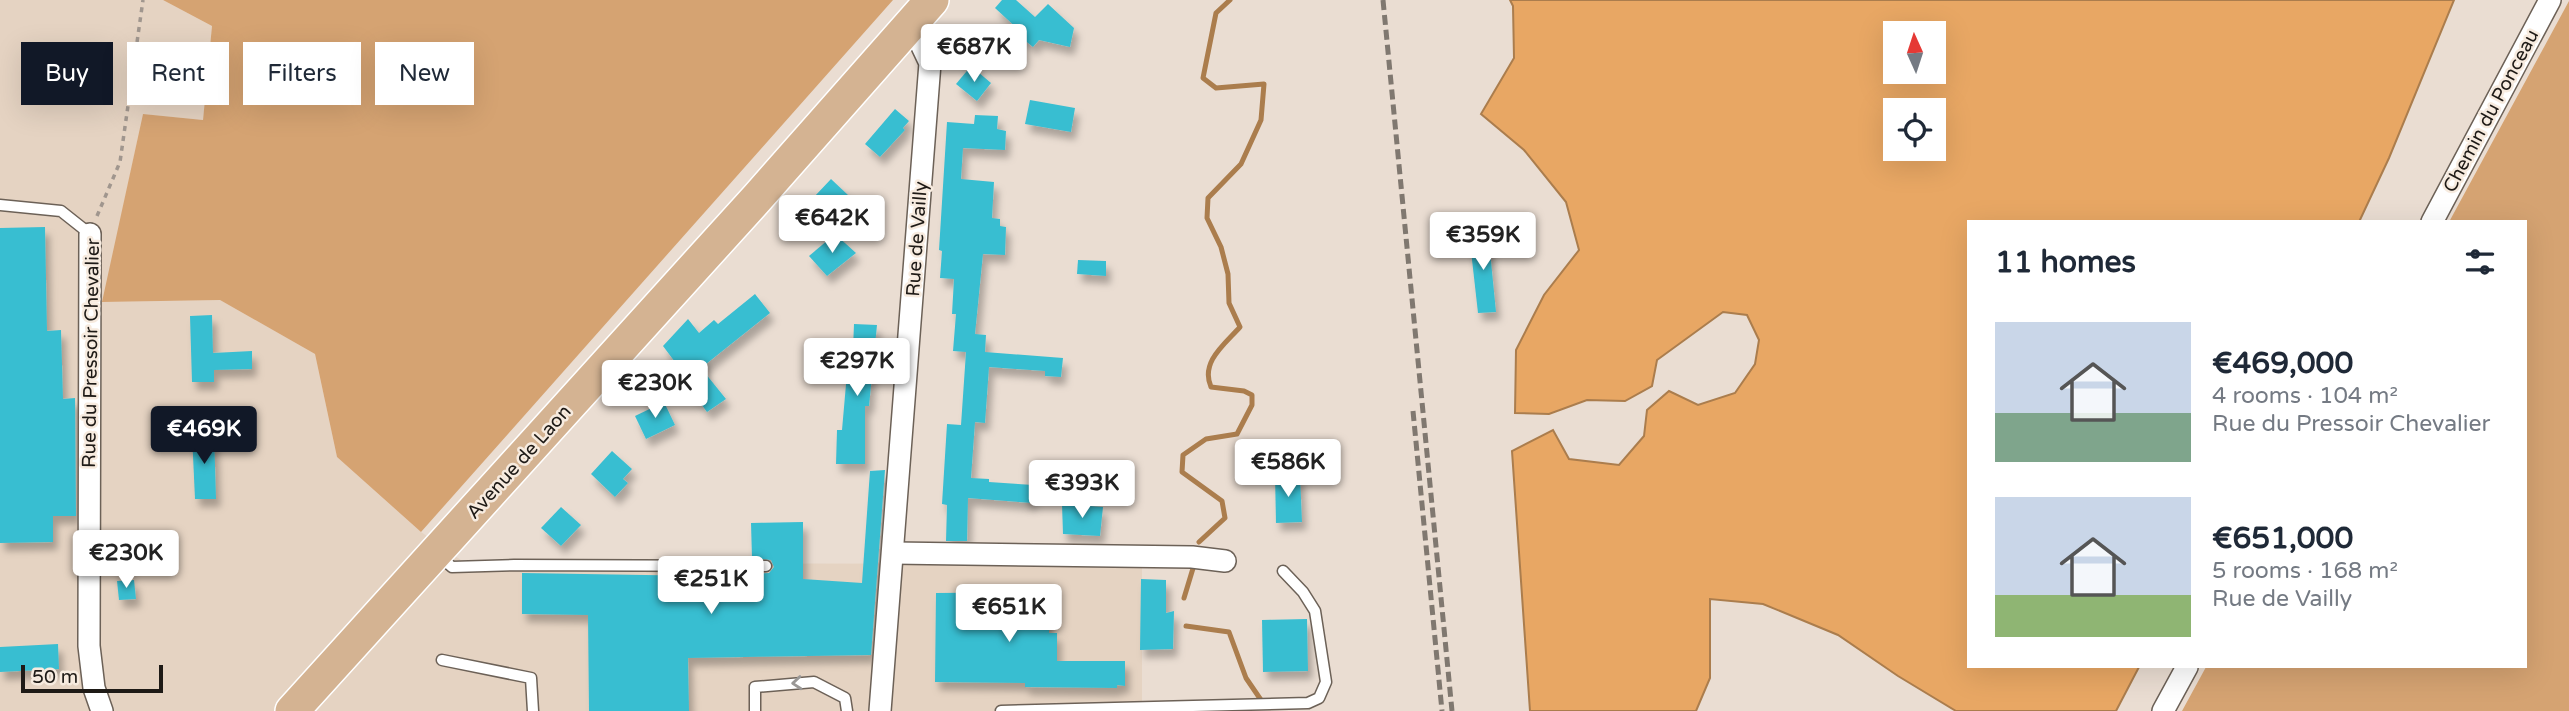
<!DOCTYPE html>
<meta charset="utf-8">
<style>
:root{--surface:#fff;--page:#f6f6f7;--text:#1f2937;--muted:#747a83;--accent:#111827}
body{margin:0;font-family:"Varela Round",sans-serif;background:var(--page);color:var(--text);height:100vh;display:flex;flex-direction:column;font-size:26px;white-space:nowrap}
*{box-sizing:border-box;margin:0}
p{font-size:23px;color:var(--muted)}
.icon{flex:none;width:38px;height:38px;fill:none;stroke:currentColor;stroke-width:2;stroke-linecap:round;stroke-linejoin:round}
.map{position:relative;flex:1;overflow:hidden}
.details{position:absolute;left:1967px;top:220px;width:560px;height:448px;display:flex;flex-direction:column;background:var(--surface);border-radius:0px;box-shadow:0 7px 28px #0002}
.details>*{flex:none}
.guide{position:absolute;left:21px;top:42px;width:665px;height:63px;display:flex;gap:14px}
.needle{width:46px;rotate:357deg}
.controls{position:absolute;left:1883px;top:21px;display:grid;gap:14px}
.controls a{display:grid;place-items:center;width:63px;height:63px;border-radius:0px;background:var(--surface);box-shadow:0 7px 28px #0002;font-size:35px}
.scale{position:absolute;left:21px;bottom:18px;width:142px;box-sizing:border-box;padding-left:7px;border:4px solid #1e1a16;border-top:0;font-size:19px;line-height:24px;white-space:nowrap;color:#1e1a16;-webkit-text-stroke:5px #f7ebdf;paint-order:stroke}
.price{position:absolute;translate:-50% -60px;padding:0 16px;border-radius:7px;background:#fff;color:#222;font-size:23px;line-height:46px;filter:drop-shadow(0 2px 4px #0008)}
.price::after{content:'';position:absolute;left:50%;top:42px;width:21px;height:16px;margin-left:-10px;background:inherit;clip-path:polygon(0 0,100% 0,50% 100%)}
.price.current{background:var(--accent);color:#fff}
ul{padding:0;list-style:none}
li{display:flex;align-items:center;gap:21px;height:175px;padding:0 28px}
li span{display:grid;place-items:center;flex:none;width:196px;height:140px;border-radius:0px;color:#555}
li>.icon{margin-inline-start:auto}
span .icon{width:84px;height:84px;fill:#fffc;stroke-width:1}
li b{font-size:30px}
h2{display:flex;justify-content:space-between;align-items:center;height:84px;padding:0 28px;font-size:30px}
.tag{padding:0 24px;border-radius:0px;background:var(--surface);box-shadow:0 7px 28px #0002;font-size:24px;line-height:63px}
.tag.current{background:var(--accent);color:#fff}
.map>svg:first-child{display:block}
.built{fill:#e5d3c2}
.green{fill:#d5a372}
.water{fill:#e8a764;stroke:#ab7d4d;stroke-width:2;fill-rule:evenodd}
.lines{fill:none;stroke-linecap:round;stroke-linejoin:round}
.stream{stroke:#ab7d4d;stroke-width:5}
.building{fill:#39bed1;filter:url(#shadow)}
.service-casing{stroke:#6c6157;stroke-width:13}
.minor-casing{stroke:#6c6157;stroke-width:24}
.primary-casing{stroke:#fff;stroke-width:36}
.path{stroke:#a0968e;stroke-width:3.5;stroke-dasharray:5 5;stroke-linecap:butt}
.service{stroke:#fff;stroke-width:10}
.minor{stroke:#fff;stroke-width:21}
.primary{stroke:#d4b392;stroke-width:33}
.rail{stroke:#807870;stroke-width:5;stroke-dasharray:10 5;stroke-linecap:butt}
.oneway{stroke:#9a9896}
.labels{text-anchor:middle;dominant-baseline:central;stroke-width:5;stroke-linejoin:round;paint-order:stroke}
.street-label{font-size:19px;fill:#1e1a16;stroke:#f7ebdf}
</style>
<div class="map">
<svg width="2569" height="711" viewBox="0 0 2569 711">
<defs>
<filter id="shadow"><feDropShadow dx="4.5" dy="8" stdDeviation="3.5" flood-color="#0004"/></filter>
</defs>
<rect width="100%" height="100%" fill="#eaddd2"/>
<!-- built -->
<path class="built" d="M0 0H163L212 26 203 120 143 114 103 302 220 300 315 354 337 457 421 532 465 563 1142 564V711H0Z"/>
<!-- green -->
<g class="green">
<path d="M163 0H893L421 532 337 457 315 354 220 300 102 302 143 114 203 120 212 26Z"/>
<path d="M2569 1V711H2182L2206 667H2525V222H2449Z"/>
</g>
<!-- water -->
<path class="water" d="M1510 0H2454L2389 158 2359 222H1969V667H2139L2116 711H1956L1898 676 1838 635 1763 604 1710 599V678L1696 711H1530L1512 451 1553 430 1569 459 1619 465 1644 436 1647 410 1669 391 1698 405 1735 393 1755 364 1759 340 1747 315 1723 312 1657 360 1652 386 1625 401 1587 400 1549 414 1515 413 1516 350 1544 295 1579 250 1566 202 1524 150 1481 114 1514 58 1513 6ZM1895 33H1934V72H1895ZM1895 110H1934V149H1895Z"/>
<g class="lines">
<!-- stream -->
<g class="stream">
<path d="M1199 542 1225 518 1222 501 1182 472 1183 455 1206 439 1237 434 1252 405V395L1244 391 1211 387C1200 362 1225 344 1240 327L1229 303 1228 274 1221 247 1207 218 1208 198 1241 164 1261 120 1264 84 1216 88 1203 78 1216 13 1230 0"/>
<path d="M1184 598 1194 565"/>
<path d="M1186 626 1229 632 1246 678 1261 700"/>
</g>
</g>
<!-- building -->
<g class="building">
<path d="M1002 0H1016L1035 17 1048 4 1074 28 1070 47 1039 40 1033 47 1017 34 1020 31 995 8Z"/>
<path d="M971 66 991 83 977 101 956 84Z"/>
<path d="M1030 100 1075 108 1071 132 1025 124Z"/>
<path d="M895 109 909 121 903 128 905 130 880 157 865 144Z"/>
<path d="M975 115 998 116 997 129 1006 131 1005 150 963 148 961 179 994 182 992 218 1000 219V226L1006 227 1005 255 983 254 975 334 986 335 985 352 1063 358 1061 377 1045 376V371L989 367 985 423 975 422 971 478 989 479V482L1033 485 1032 503 968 498 967 541H946L947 505 942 504 947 424 961 425 966 352 953 351 956 314H952L954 279 940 278 942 251 939 250 947 122 974 124Z"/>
<path d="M831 179 848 195 842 202 847 206 837 217 814 197Z"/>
<path d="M45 227 47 331 61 330 63 399 75 398 76 516H53V542L0 543V228Z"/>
<path d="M1488 231 1496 312 1478 313 1469 233Z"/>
<path d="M835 234 856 253 827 276 809 256Z"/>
<path d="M1078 260 1106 261V276L1077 274Z"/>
<path d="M755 294 770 313 701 368 726 399 707 412 684 381 672 390 663 372 675 362 663 346 688 319 699 333 714 320 718 324Z"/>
<path d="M212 315 213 353 252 351V369L214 370V382H192L190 316Z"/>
<path d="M854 324 877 325 869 406H865V464H836L837 430H842L847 373 852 374Z"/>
<path d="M664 402 675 425 646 439 635 416Z"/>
<path d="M214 433 216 499H195L192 434Z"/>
<path d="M612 451 632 469 623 479 628 483 615 497 591 474Z"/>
<path d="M885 470 871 655 688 658 689 711H589L588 615 522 614V573L707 576 769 573 774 567 771 560 752 558 751 523 803 522V579L862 583 870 471Z"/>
<path d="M1275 475H1300L1302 522 1276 523Z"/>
<path d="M1062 504 1103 507 1100 536 1063 534Z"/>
<path d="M561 507 581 525 561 546 541 528Z"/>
<path d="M1141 579 1166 580V613L1174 611 1173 649 1140 650Z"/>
<path d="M134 580 136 599 119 600 117 581Z"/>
<path d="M1049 592V633H1057V661H1125V686L1117 685V688L1025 687V683L935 682 936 593Z"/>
<path d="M1307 619 1308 671 1263 672 1262 620Z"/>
<path d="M58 644 59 669 0 672V647Z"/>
</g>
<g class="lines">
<defs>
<g id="service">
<path d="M0 205 61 211 90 234"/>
<path d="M438 555 452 567 514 565 766 566"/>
<path d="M442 660 531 678 533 711"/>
<path d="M755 711V687L814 682 845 698 847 711"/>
<path d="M1001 711 1308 703 1319 698 1326 682 1315 611 1303 592 1283 571"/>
</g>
<g id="minor">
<path d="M2432 222 2550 0"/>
<path d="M90 234 89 646 94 688 102 711"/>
<path d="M893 553 1192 557 1225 561"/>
<path d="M880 711 930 63 911 23"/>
<path d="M2163 711 2187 667"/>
</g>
<path id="primary" d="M292 711 758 197 932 0"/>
</defs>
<!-- service casing -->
<use href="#service" class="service-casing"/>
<!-- minor casing -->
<use href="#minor" class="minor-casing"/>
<!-- primary casing -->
<use href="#primary" class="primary-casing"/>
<!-- path -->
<path class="path" d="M97 216 120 162 143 0"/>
<!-- service -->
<use href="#service" class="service"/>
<!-- minor -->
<use href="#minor" class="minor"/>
<!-- primary -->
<use href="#primary" class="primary"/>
<!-- rail -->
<g class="rail">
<path d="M1383 0 1452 711"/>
<path d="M1413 411 1442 711"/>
</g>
</g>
<!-- one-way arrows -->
<defs><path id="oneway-chevron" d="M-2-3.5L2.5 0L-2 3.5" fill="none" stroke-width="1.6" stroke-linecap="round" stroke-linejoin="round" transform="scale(1.75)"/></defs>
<use class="oneway" href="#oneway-chevron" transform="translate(797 683) rotate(175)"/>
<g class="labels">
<!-- street labels -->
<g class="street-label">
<text transform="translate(2491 111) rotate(-62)">Chemin du Ponceau</text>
<text transform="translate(917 239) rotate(-86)">Rue de Vailly</text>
<text transform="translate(91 353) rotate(-89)">Rue du Pressoir Chevalier</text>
<text transform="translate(519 462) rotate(-48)">Avenue de Laon</text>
</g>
</g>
</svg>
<div class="controls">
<a><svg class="needle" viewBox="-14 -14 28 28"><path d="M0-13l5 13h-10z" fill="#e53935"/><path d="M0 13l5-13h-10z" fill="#747a83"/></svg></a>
<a><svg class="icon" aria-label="locate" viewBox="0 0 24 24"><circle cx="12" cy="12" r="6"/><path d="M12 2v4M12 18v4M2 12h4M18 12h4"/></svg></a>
</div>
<div class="scale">50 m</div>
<b class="price" style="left:974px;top:84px">€687K</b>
<b class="price" style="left:832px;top:255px">€642K</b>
<b class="price" style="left:1483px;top:272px">€359K</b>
<b class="price" style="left:857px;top:398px">€297K</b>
<b class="price" style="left:655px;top:420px">€230K</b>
<b class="price current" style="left:204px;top:466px">€469K</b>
<b class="price" style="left:1288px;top:499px">€586K</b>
<b class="price" style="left:1082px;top:520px">€393K</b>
<b class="price" style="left:126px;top:590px">€230K</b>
<b class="price" style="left:711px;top:616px">€251K</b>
<b class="price" style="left:1009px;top:644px">€651K</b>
<div class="guide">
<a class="tag current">Buy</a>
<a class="tag">Rent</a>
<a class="tag">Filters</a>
<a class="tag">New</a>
</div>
<section class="details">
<h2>11 homes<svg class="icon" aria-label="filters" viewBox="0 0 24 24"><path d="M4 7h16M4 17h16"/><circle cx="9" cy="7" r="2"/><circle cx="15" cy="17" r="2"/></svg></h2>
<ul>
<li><span style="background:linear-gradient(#c9d6e8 65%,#7fa58c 0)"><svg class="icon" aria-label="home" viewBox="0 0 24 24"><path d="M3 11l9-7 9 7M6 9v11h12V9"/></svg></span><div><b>€469,000</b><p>4 rooms · 104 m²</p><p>Rue du Pressoir Chevalier</p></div></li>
<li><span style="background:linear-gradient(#c9d6e8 70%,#8fb573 0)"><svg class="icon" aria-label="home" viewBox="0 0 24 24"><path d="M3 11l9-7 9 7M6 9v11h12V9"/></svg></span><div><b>€651,000</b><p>5 rooms · 168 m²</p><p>Rue de Vailly</p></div></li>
</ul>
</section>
</div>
